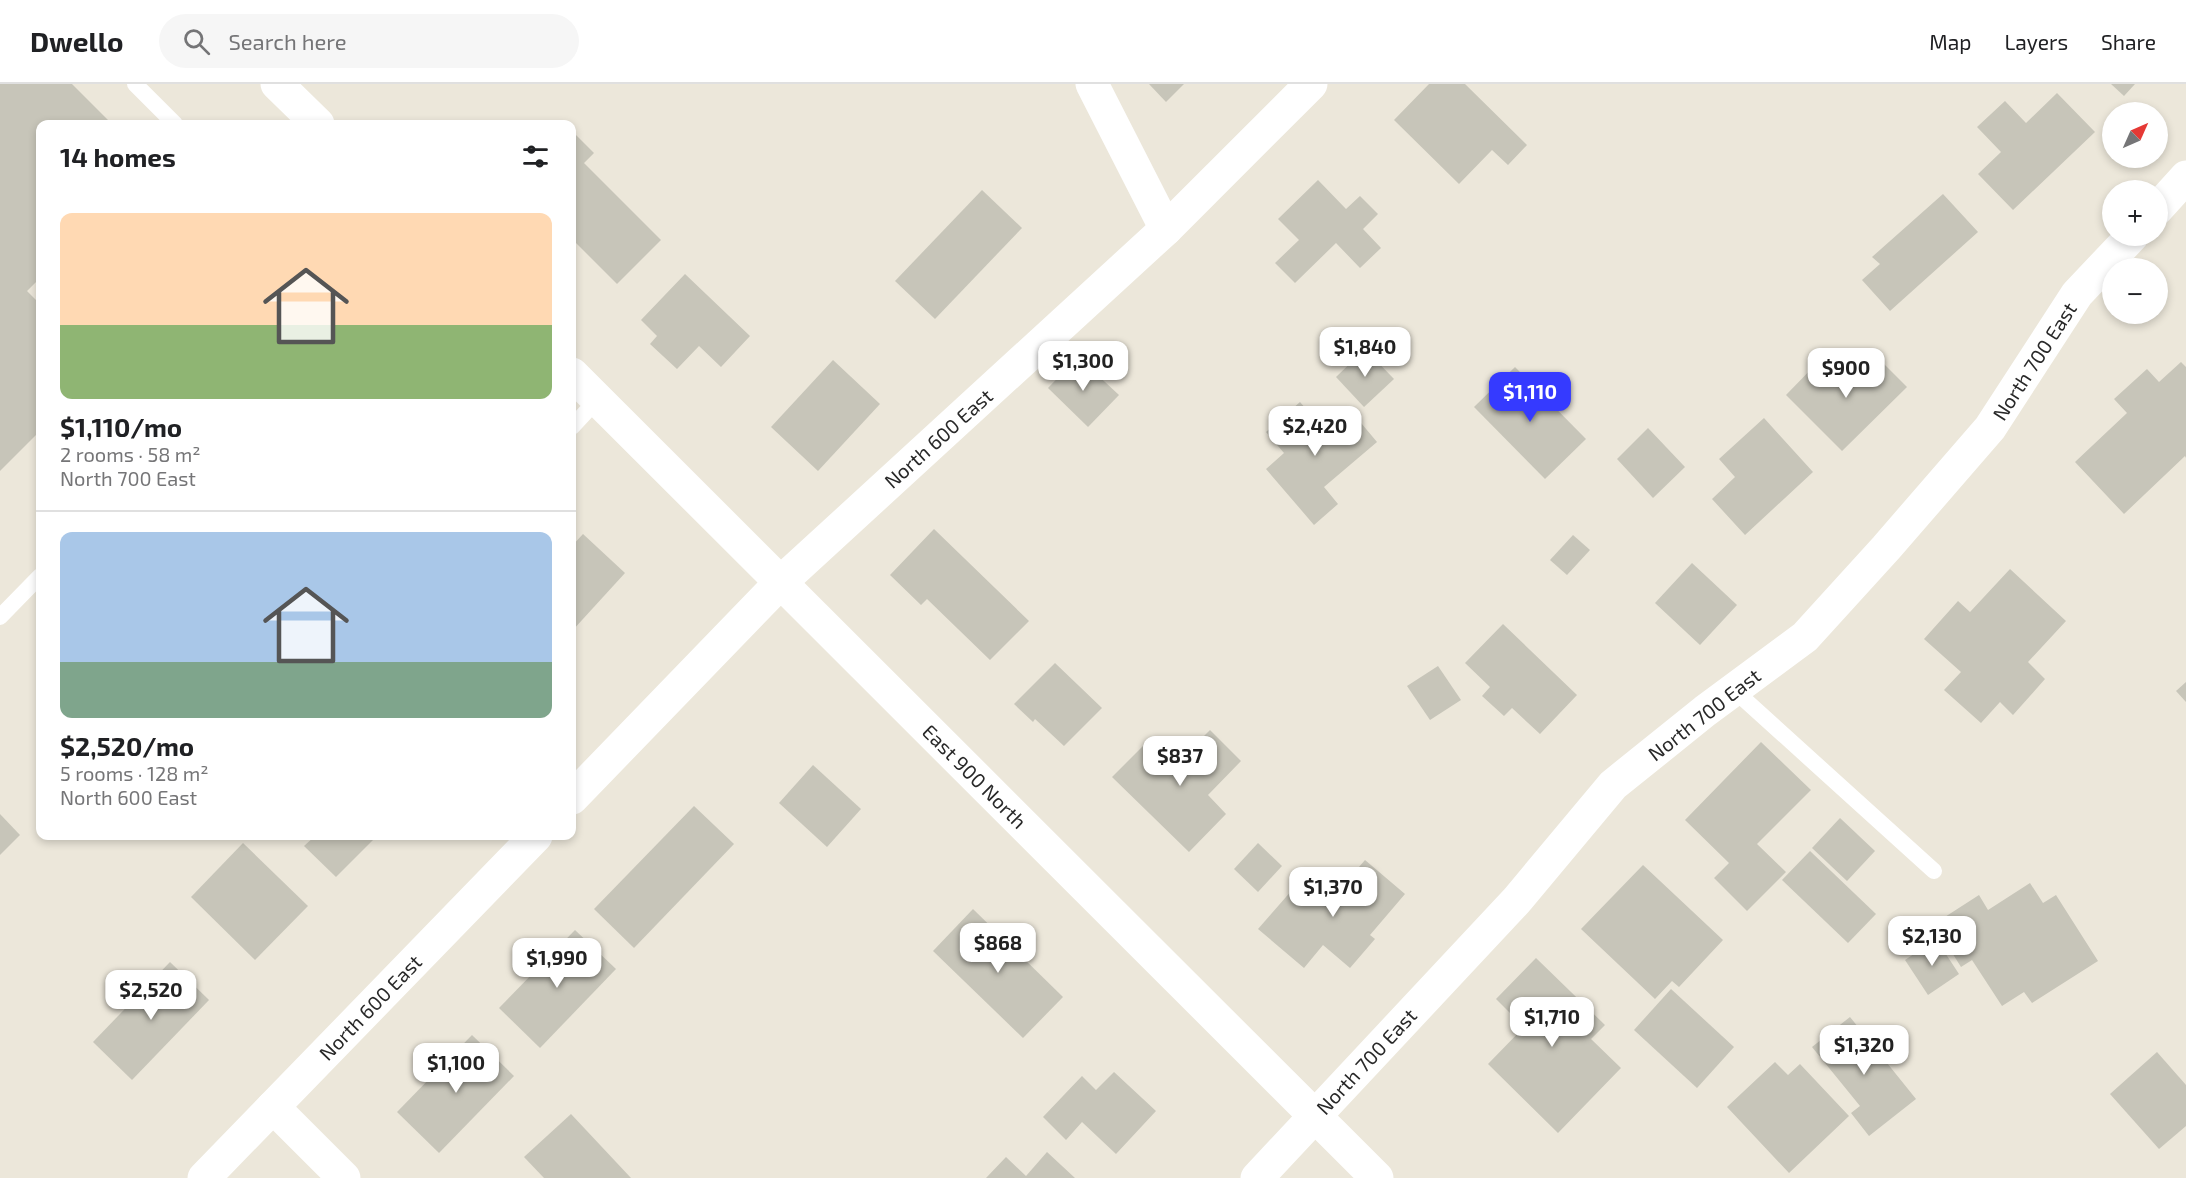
<!DOCTYPE html>
<meta charset="utf-8">
<style>
:root{--surface:#fff;--page:#f6f6f6;--text:#202124;--muted:#757577;--line:#e0e0e0;--accent:#353aff}
body{margin:0;font-family:"Exo 2",sans-serif;background:var(--page);color:var(--text);height:100vh;display:flex;flex-direction:column;font-size:22px;white-space:nowrap}
*{box-sizing:border-box;margin:0}
p{font-size:20px;color:var(--muted)}
.icon{flex:none;width:33px;height:33px;fill:none;stroke:currentColor;stroke-width:2;stroke-linecap:round;stroke-linejoin:round}
.map{position:relative;flex:1;overflow:hidden}
.panel{position:absolute;left:36px;top:36px;width:540px;height:720px;display:flex;flex-direction:column;background:var(--surface);border-radius:12px;box-shadow:0 3px 9px #0003}
.panel>*{flex:none}
.needle{width:39px;rotate:45deg}
.tools{position:absolute;left:2102px;top:18px;display:grid;gap:12px}
.tools a{display:grid;place-items:center;width:66px;height:66px;border-radius:50%;background:var(--surface);box-shadow:0 3px 9px #0003;font-size:30px}
.price{position:absolute;translate:-50% -51px;padding:0 14px;border-radius:12px;background:#fff;color:#222;font-size:20px;line-height:39px;filter:drop-shadow(0 2px 3px #0008)}
.price::after{content:'';position:absolute;left:50%;top:36px;width:18px;height:14px;margin-left:-9px;background:inherit;clip-path:polygon(0 0,100% 0,50% 100%)}
.price.on{background:var(--accent);color:#fff}
ul{padding:0;list-style:none}
li{display:grid;align-content:center;gap:12px;height:318px;padding:0 24px}
li+li{border-top:2px solid var(--line)}
li span{display:grid;place-items:center;height:186px;border-radius:12px;color:#555}
li>.icon{margin-inline-start:auto}
span .icon{width:108px;height:108px;fill:#fffc;stroke-width:1}
li b{font-size:26px}
h2{display:flex;justify-content:space-between;align-items:center;height:72px;padding:0 24px;font-size:26px}
header{display:flex;align-items:center;gap:36px;box-sizing:border-box;height:84px;padding:0 30px;background:var(--surface);border-bottom:2px solid var(--line)}
header strong{font-size:28px}
nav{display:flex;gap:33px;margin-inline-start:auto;font-size:21px}
.search{width:420px;height:54px;background:var(--page);display:flex;align-items:center;gap:15px;box-sizing:border-box;padding:0 21px;border-radius:33px;color:var(--muted);font-size:22px}
.map>svg:first-child{display:block}
.building{fill:#c7c5b9}
.lines{fill:none;stroke-linecap:round;stroke-linejoin:round}
.lane{stroke:#fff;stroke-width:16}
.street{stroke:#fff;stroke-width:33}
.secondary{stroke:#fff;stroke-width:33}
.labels{text-anchor:middle;dominant-baseline:central;stroke-width:5;stroke-linejoin:round;paint-order:stroke}
.street-label{font-size:20px;fill:#292929;stroke:#fff}
</style>
<header>
<strong>Dwello</strong>
<div class="search"><svg class="icon" aria-label="search" viewBox="0 0 24 24"><circle cx="10" cy="10" r="6"/><path d="M15 15l6 6"/></svg>Search here</div>
<nav><a>Map</a><a>Layers</a><a>Share</a></nav>
</header>
<div class="map">
<svg width="2186" height="1094" viewBox="0 0 2186 1094">
<rect width="100%" height="100%" fill="#ece7da"/>
<!-- building -->
<g class="building">
<path d="M0 0H72L112 40H40V194L27 207 40 220V347L0 387Z"/>
<path d="M1149 0H1184L1166 18Z"/>
<path d="M1429 0H1465L1527 61 1508 81 1492 66 1459 100 1394 36Z"/>
<path d="M2111 0H2135L2124 12Z"/>
<path d="M2057 9 2095 48 2013 126 1978 90 2001 68 1977 43 2005 17 2026 39Z"/>
<path d="M572 47 594 69 584 79 661 156 617 200 572 155Z"/>
<path d="M1318 96 1346 125 1360 112 1378 130 1363 145 1381 164 1360 184 1336 159 1295 199 1275 179 1299 156 1278 135Z"/>
<path d="M982 106 1022 144 935 235 895 197Z"/>
<path d="M1943 110 1978 148 1890 227 1862 196 1880 180 1872 173Z"/>
<path d="M685 190 750 252 721 283 699 262 677 285 650 260 657 252 641 236Z"/>
<path d="M1365 265 1394 295 1364 323 1336 293Z"/>
<path d="M1876 272 1907 303 1842 367 1786 311 1822 274 1848 300Z"/>
<path d="M1078 273 1119 311 1088 343 1048 304Z"/>
<path d="M833 276 880 320 818 387 771 343Z"/>
<path d="M2181 278 2186 283V374L2185 372 2124 430 2075 378 2127 329 2114 315 2147 285 2159 298Z"/>
<path d="M1515 283 1586 355 1545 395 1474 323Z"/>
<path d="M1300 318 1326 348 1351 327 1377 358 1324 403 1338 420 1314 441 1266 385 1284 369 1266 348Z"/>
<path d="M1764 334 1813 388 1745 451 1712 415 1735 393 1719 375Z"/>
<path d="M1648 344 1685 383 1653 414 1617 375Z"/>
<path d="M934 445 1029 537 990 576 927 515 921 521 890 491Z"/>
<path d="M583 450 625 489 572 547V462Z"/>
<path d="M1573 451 1590 466 1567 491 1550 476Z"/>
<path d="M1692 479 1737 521 1700 561 1655 519Z"/>
<path d="M2010 485 2066 537 2028 578 2045 595 2013 631 2000 618 1981 639 1944 606 1961 588 1924 555 1958 517 1970 528Z"/>
<path d="M1503 540 1577 611 1540 650 1512 624 1504 632 1482 612 1490 603 1465 579Z"/>
<path d="M1055 579 1102 624 1064 662 1035 635 1033 638 1014 620Z"/>
<path d="M1438 582 1461 616 1430 636 1407 602Z"/>
<path d="M2186 598V618L2176 607Z"/>
<path d="M1210 646 1241 677 1208 711 1226 730 1189 768 1112 693 1148 657 1174 682Z"/>
<path d="M1761 658 1811 706 1757 760 1786 788 1747 827 1714 794 1729 779 1685 736Z"/>
<path d="M813 681 861 725 827 763 779 719Z"/>
<path d="M694 722 734 760 634 864 594 825Z"/>
<path d="M0 730 20 751 0 771Z"/>
<path d="M1840 734 1875 767 1847 797 1812 764Z"/>
<path d="M315 752H377L336 793 304 762Z"/>
<path d="M243 759 308 822 255 876 191 813Z"/>
<path d="M1258 759 1282 782 1258 808 1234 785Z"/>
<path d="M1810 767 1876 830 1848 859 1782 796Z"/>
<path d="M1365 776 1405 810 1370 851 1375 855 1350 884 1323 861 1304 884 1258 845 1300 797 1327 820Z"/>
<path d="M1643 781 1723 856 1679 903 1672 897 1655 915 1581 845Z"/>
<path d="M2030 799 2043 819 2056 811 2098 877 2032 919 2024 908 2002 922 1972 876 1961 883 1934 840 1979 811 1988 826Z"/>
<path d="M973 825 1063 913 1023 954 933 867Z"/>
<path d="M575 846 616 885 540 964 499 924Z"/>
<path d="M1936 855 1959 890 1928 911 1905 876Z"/>
<path d="M1536 874 1605 941 1591 955 1621 984 1558 1049 1488 980 1524 943 1496 915Z"/>
<path d="M170 878 209 916 132 996 93 958Z"/>
<path d="M1671 905 1734 963 1697 1004 1634 946Z"/>
<path d="M1850 933 1916 1015 1869 1052 1851 1029 1860 1022 1812 963Z"/>
<path d="M472 951 514 992 439 1069 397 1028Z"/>
<path d="M2157 968 2186 1001V1042L2159 1065 2110 1010Z"/>
<path d="M1775 978 1788 991 1800 980 1849 1032 1789 1089 1727 1023Z"/>
<path d="M1114 988 1156 1027 1116 1070 1082 1038 1066 1056 1043 1033 1082 992 1096 1006Z"/>
<path d="M571 1030 631 1094H544L524 1073Z"/>
<path d="M1047 1068 1075 1094H986L1006 1073 1026 1092Z"/>
</g>
<g class="lines">
<!-- lane -->
<g class="lane">
<path d="M135 0 175 40"/>
<path d="M572 343 597 316"/>
<path d="M0 533 40 492"/>
<path d="M1734 606 1934 787"/>
</g>
<!-- street -->
<g class="street">
<path d="M1092 0 1166 145"/>
<path d="M2157 125 2186 93"/>
<path d="M273 1023 344 1094"/>
<path d="M1257 1094 1517 816 1613 701 1705 627 1805 553 1886 464 1990 344 2077 210 2132 152"/>
</g>
<!-- secondary -->
<g class="secondary">
<path d="M277 0 318 40"/>
<path d="M572 290 1377 1094"/>
<path d="M572 714 781 498 1166 145 1311 0"/>
<path d="M204 1094 536 752"/>
</g>
</g>
<g class="labels">
<!-- street labels -->
<g class="street-label">
<text transform="translate(2034 277) rotate(-57)">North 700 East</text>
<text transform="translate(938 354) rotate(-42)">North 600 East</text>
<text transform="translate(1704 630) rotate(-38)">North 700 East</text>
<text transform="translate(975 692) rotate(45)">East 900 North</text>
<text transform="translate(370 923) rotate(-46)">North 600 East</text>
<text transform="translate(1366 977) rotate(-47)">North 700 East</text>
</g>
</g>
</svg>
<div class="tools">
<a><svg class="needle" viewBox="-14 -14 28 28"><path d="M0-13l5 13h-10z" fill="#e53935"/><path d="M0 13l5-13h-10z" fill="#757577"/></svg></a>
<a>+</a>
<a>−</a>
</div>
<b class="price" style="left:1365px;top:294px">$1,840</b>
<b class="price" style="left:1083px;top:308px">$1,300</b>
<b class="price" style="left:1846px;top:315px">$900</b>
<b class="price on" style="left:1530px;top:339px">$1,110</b>
<b class="price" style="left:1315px;top:373px">$2,420</b>
<b class="price" style="left:1180px;top:703px">$837</b>
<b class="price" style="left:1333px;top:834px">$1,370</b>
<b class="price" style="left:1932px;top:883px">$2,130</b>
<b class="price" style="left:998px;top:890px">$868</b>
<b class="price" style="left:557px;top:905px">$1,990</b>
<b class="price" style="left:151px;top:937px">$2,520</b>
<b class="price" style="left:1552px;top:964px">$1,710</b>
<b class="price" style="left:1864px;top:992px">$1,320</b>
<b class="price" style="left:456px;top:1010px">$1,100</b>
<section class="panel">
<h2>14 homes<svg class="icon" aria-label="filters" viewBox="0 0 24 24"><path d="M4 7h16M4 17h16"/><circle cx="9" cy="7" r="2"/><circle cx="15" cy="17" r="2"/></svg></h2>
<ul>
<li><span style="background:linear-gradient(#ffd9b3 60%,#8fb573 0)"><svg class="icon" aria-label="home" viewBox="0 0 24 24"><path d="M3 11l9-7 9 7M6 9v11h12V9"/></svg></span><div><b>$1,110/mo</b><p>2 rooms · 58 m²</p><p>North 700 East</p></div></li>
<li><span style="background:linear-gradient(#a9c7e8 70%,#7fa58c 0)"><svg class="icon" aria-label="home" viewBox="0 0 24 24"><path d="M3 11l9-7 9 7M6 9v11h12V9"/></svg></span><div><b>$2,520/mo</b><p>5 rooms · 128 m²</p><p>North 600 East</p></div></li>
</ul>
</section>
</div>
